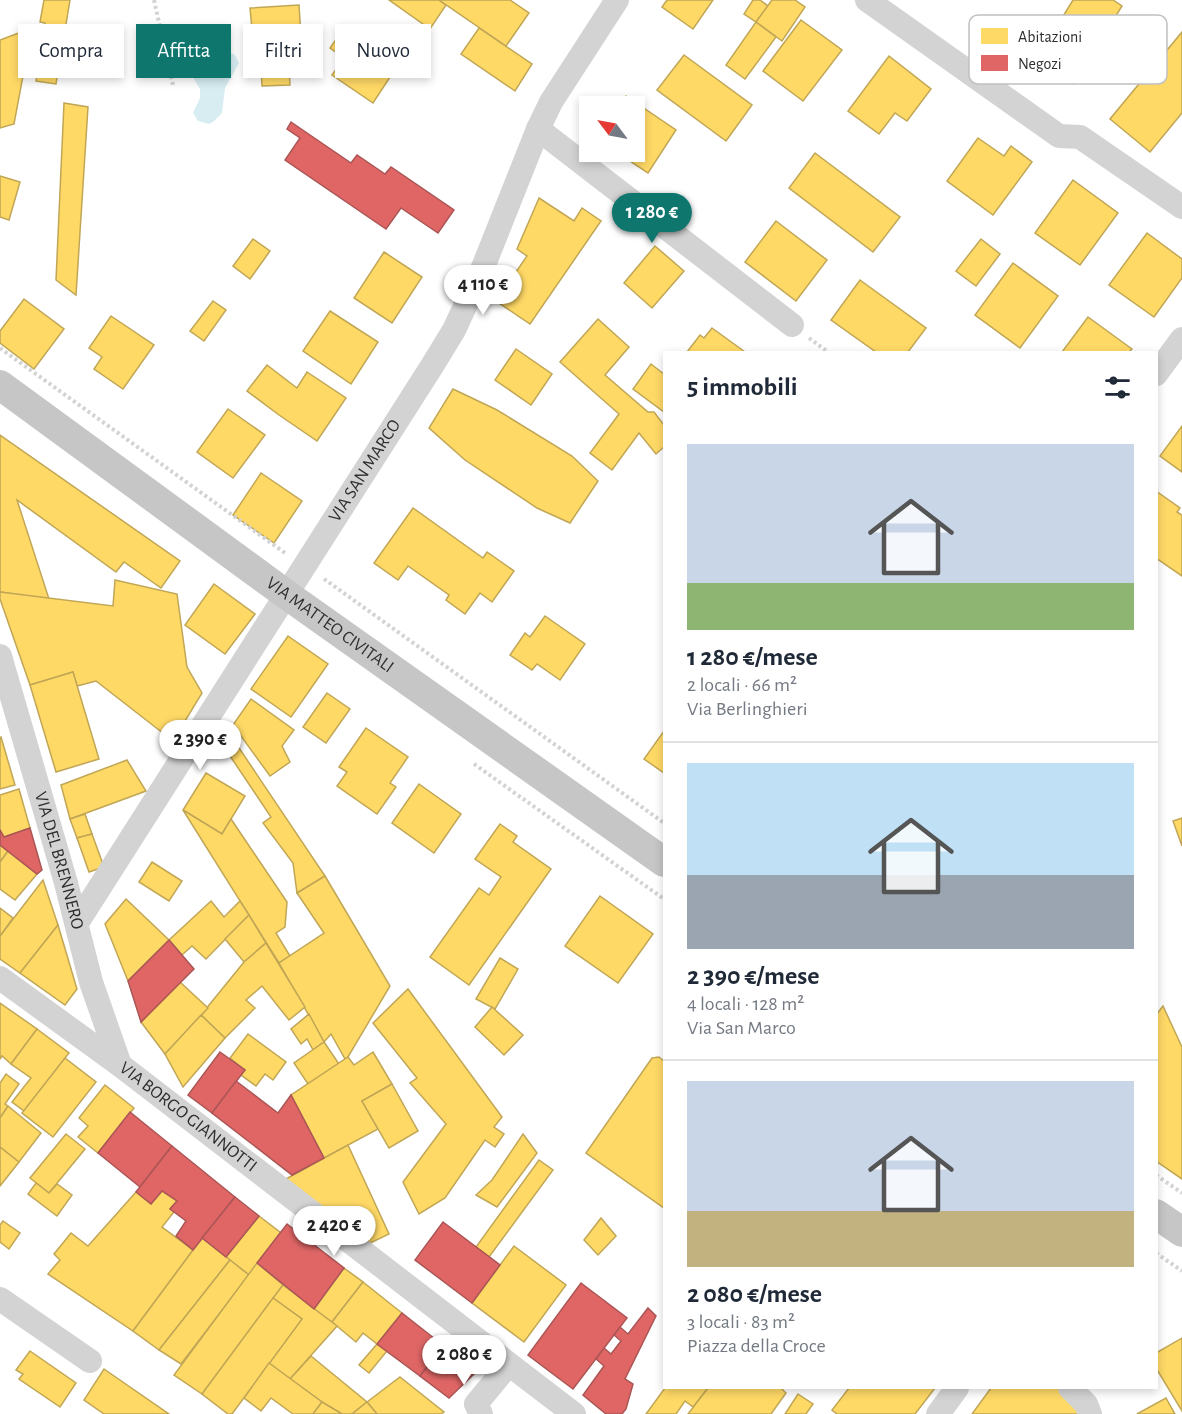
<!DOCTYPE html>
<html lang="it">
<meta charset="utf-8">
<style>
:root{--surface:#fff;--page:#f2f2f3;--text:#1f2937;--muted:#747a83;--line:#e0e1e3;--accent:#0f766e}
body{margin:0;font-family:"Alegreya Sans",sans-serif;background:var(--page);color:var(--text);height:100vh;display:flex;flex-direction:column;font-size:22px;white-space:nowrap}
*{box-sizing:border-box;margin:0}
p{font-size:20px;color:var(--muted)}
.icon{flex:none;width:33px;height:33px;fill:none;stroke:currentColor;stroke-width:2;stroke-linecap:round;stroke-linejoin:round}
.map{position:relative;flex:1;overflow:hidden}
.sheet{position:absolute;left:663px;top:351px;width:495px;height:1038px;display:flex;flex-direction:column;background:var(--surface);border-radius:0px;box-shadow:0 3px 9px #0003}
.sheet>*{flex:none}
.hud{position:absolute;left:18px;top:24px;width:555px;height:54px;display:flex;gap:12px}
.needle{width:39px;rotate:302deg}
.controls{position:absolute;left:579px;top:96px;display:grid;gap:12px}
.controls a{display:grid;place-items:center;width:66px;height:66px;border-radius:0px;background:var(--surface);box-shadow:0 3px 9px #0003;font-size:30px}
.price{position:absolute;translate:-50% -51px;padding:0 14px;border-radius:21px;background:#fff;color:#222;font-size:20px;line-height:39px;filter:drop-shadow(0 2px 3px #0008)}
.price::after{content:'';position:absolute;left:50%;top:36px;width:18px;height:14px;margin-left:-9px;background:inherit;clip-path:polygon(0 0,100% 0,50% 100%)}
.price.current{background:var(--accent);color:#fff}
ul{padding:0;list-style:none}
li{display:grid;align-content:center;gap:12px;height:318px;padding:0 24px}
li+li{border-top:2px solid var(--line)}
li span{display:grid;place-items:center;height:186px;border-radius:0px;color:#555}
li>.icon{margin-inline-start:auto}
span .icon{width:108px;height:108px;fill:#fffc;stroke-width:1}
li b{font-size:26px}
h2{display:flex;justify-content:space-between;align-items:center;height:72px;padding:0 24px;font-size:26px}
.chip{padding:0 21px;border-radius:0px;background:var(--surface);box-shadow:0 3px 9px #0003;font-size:21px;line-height:54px}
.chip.current{background:var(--accent);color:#fff}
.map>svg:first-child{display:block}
.water{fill:#d7edf2}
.homes{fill:#ffd966;stroke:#c0a655;stroke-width:1.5}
.shops{fill:#e06666;stroke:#ab5555;stroke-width:1.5}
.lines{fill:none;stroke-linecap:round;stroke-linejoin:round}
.path{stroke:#d3d3d3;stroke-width:4;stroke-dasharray:3 3;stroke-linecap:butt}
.minor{stroke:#d3d3d3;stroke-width:24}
.major{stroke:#c6c6c6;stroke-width:30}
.labels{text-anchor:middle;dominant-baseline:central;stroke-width:6;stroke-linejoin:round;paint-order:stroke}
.street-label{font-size:18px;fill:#2e2e2e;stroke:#fff}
.key{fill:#fff;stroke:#c0c0c0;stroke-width:1.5}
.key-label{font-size:16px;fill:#2e2e2e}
</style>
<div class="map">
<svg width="1182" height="1414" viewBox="0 0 1182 1414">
<rect width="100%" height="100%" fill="#fff"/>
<!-- water -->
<path class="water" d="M221 49 235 55 239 63 225 88 222 113 213 122 209 124 198 121 193 113 200 98V89L186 66 192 57Z"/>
<!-- homes -->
<g class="homes">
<path d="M44 0H70L56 84 36 81 45 23 40 22Z"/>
<path d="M389 0H439L446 5 430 29Z"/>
<path d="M439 0H510L529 13 506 46Z"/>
<path d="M667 0H713L693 29 662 7Z"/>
<path d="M753 0H760L768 6 756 22 744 14Z"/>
<path d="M772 0H795L805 7 782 41 756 22Z"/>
<path d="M1073 0H1113L1122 6 1074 84 1036 60Z"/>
<path d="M299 5 301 37 253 40 250 8Z"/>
<path d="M801 20 842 50 803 101 763 71Z"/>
<path d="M756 22 776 37 745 79 726 65Z"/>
<path d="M346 25 400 62 373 103 332 75 344 58 330 48Z"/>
<path d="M32 28 14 124 0 128V40Z"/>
<path d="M479 28 532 64 515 91 461 54Z"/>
<path d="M1182 32V113L1150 152 1110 119Z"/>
<path d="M288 48 290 85 262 86 260 50Z"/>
<path d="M684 55 752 105 726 141 657 90Z"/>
<path d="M889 56 931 89 907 121 895 113 879 134 848 111Z"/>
<path d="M626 96 676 130 648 173 616 152H634V106H619Z"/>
<path d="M64 103 88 107 76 295 56 280Z"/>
<path d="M978 138 1004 156 1011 146 1032 162 993 215 947 181Z"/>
<path d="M815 153 900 217 873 252 789 188Z"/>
<path d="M0 176 20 182 9 220 0 217Z"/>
<path d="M1073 180 1118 213 1080 265 1035 233Z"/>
<path d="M539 198 574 221 582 208 601 221 530 324 496 301 527 256 517 249Z"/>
<path d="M776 221 827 260 796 301 745 262Z"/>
<path d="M1147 233 1182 259V278L1154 317 1109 285Z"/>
<path d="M253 239 270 251 250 279 233 266Z"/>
<path d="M981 239 1000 254 976 286 956 271Z"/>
<path d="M655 246 684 271 652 308 624 283Z"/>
<path d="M384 252 422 277 392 323 354 298Z"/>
<path d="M1013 263 1058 296 1020 348 975 315Z"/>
<path d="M860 280 926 328 908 352H876L831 320Z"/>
<path d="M24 299 64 329 34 369 0 343V331Z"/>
<path d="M213 301 226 310 204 341 190 331Z"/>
<path d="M330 311 378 342 351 384 303 351Z"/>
<path d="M111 316 154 345 123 389 94 369 102 357 89 348Z"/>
<path d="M1088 317 1132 349 1129 352H1062Z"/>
<path d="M598 319 629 347 605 375 648 412H654L664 425V447L656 454 639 433 612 470 590 453 619 414 560 362Z"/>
<path d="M712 328 745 352H687L700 335 704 338Z"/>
<path d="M516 349 552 374 531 405 495 380Z"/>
<path d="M651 364 664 374V412L633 389Z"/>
<path d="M267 365 297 388 307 372 346 398 317 441 279 415 247 391Z"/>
<path d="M453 389 497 410 572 456 598 481 570 523 537 508 465 460 429 428Z"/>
<path d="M228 409 265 435 233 478 197 452Z"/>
<path d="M1182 426V472L1160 456Z"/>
<path d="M0 435 180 561 161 588 124 562 116 572 17 500 49 599 0 592Z"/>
<path d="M261 473 302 501 274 543 233 515Z"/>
<path d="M1156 491 1180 508 1177 512 1182 515V576L1156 558Z"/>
<path d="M413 508 483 558 487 552 514 571 492 602 480 593 465 614 446 600 449 595 408 566 398 580 374 563Z"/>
<path d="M115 580 177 594 187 667 202 693 173 741 96 681 77 686 73 672 30 685 0 599V592L113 606Z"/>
<path d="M214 584 255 614 225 654 185 625Z"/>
<path d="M545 616 585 644 560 680 537 664 532 670 510 655 525 633 530 637Z"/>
<path d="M288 636 328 664 291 717 251 689Z"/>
<path d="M73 672 99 759 56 772 30 685Z"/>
<path d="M327 693 350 709 326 743 303 727Z"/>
<path d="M251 699 294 730 282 746 290 762 270 776 233 725Z"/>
<path d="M366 728 408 757 390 783 396 787 377 814 337 786 347 772 339 767Z"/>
<path d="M664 731V773L644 759Z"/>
<path d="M229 733 325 876 297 893 293 863 263 823 271 817 222 744Z"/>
<path d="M1 737 15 785 0 789V738Z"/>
<path d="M127 760 146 791 70 819 61 785Z"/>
<path d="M206 773 245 796 222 834 183 810Z"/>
<path d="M419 784 461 814 434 853 392 823Z"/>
<path d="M19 789 30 828 4 837 0 830V795Z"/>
<path d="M183 810 222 834 231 819 287 902 285 927 276 933 290 956 279 963Z"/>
<path d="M85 814 92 834 77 838 70 819Z"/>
<path d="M1182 818V846L1173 821Z"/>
<path d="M500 824 517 836 513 842 551 869 469 985 430 957 479 888 489 895 501 877 475 859Z"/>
<path d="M92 834 104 867 89 872 77 838Z"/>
<path d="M0 845 8 851 0 862Z"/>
<path d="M8 851 37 874 15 900 0 889V862Z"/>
<path d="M152 862 182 881 169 901 139 882Z"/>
<path d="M325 876 390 986 348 1057 345 1059 331 1034 324 1042 279 963 324 933 297 893Z"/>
<path d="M43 880 58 925 20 973 0 959V936Z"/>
<path d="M600 896 653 934 618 983 565 946Z"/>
<path d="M126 899 169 940 128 981 105 924Z"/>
<path d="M211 901 224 917 240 901 249 915 206 959 192 946 182 955 169 940Z"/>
<path d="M0 908 13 918 0 936Z"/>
<path d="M249 915 266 943 244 962 225 939Z"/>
<path d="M58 925 77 989 65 1005 20 973Z"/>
<path d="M266 943 305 1007 289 1020 262 986 246 1000 255 1008 225 1038 201 1015 244 962Z"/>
<path d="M500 958 518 969 495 1009 476 999Z"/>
<path d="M180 982 208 1008 165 1054 141 1022Z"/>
<path d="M408 989 502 1117 494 1127 504 1134 495 1147 485 1140 445 1198 419 1214 403 1182 446 1124 410 1083 417 1078 373 1023Z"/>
<path d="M0 1003 37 1029 11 1064 2 1056 0 1059Z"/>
<path d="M1163 1006 1182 1047V1179L1156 1161V1015Z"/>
<path d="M492 1007 523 1035 504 1055 475 1027Z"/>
<path d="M309 1014 324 1042 313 1050 307 1039 301 1044 291 1029Z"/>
<path d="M201 1015 225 1038 183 1087 165 1054Z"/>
<path d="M37 1029 69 1053 24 1111 12 1102 31 1078 11 1064Z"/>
<path d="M248 1034 286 1062 273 1080 265 1074 256 1086 241 1075 245 1070 230 1058Z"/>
<path d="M324 1042 339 1064 308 1084 294 1063Z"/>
<path d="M373 1052 392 1084 362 1101 378 1129 324 1158 291 1095 348 1057 354 1065Z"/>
<path d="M659 1057 664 1061V1208L586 1153 652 1058Z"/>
<path d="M65 1058 96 1082 53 1137 22 1113Z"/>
<path d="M6 1074 19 1084 5 1104 8 1106 0 1118V1083Z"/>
<path d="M392 1084 418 1131 389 1148 362 1101Z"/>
<path d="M105 1085 134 1108 98 1153 78 1137 88 1126 79 1118Z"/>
<path d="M8 1106 41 1133 19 1162 0 1147V1118Z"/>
<path d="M66 1134 85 1149 49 1193 30 1178Z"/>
<path d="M523 1134 537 1153 497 1207 476 1195 492 1180Z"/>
<path d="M348 1145 389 1234 366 1245 286 1179Z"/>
<path d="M0 1147 19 1162 0 1186Z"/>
<path d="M539 1160 553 1170 489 1257 476 1247Z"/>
<path d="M36 1183 49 1193 57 1184 72 1195 57 1216 28 1194Z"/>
<path d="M162 1191 177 1201 170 1209 174 1212 162 1227 193 1250 133 1331 48 1274 60 1260 54 1254 71 1233 88 1246 136 1192 151 1204Z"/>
<path d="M259 1216 281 1233 249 1275 226 1257Z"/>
<path d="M601 1218 616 1236 598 1255 584 1240Z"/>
<path d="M3 1221 20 1233 9 1249 0 1242V1225Z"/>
<path d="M202 1238 230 1260 159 1350 133 1331Z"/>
<path d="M514 1246 566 1285 524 1342 472 1303Z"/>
<path d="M230 1260 249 1275 181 1364 159 1350Z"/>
<path d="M257 1263 283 1285 202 1394 174 1375Z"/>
<path d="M344 1268 363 1282 332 1322 314 1309Z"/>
<path d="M363 1282 402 1313 377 1344 363 1333 356 1342 332 1322Z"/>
<path d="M283 1285 337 1326 290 1379 269 1363 302 1319 273 1298Z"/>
<path d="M273 1298 302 1319 232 1414H228L202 1394Z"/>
<path d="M1182 1338V1411L1156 1368V1353Z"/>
<path d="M377 1344 387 1351 369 1373 359 1365Z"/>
<path d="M30 1351 76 1383 60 1407 19 1379 23 1374 16 1370Z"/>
<path d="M311 1356 367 1402 352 1414H342L322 1402 290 1379Z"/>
<path d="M269 1363 322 1402 313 1414H293L271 1398 261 1411 244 1398Z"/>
<path d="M104 1369 169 1414H104L84 1400Z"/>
<path d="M400 1377 444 1412 441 1414H377L367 1402Z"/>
<path d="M665 1388H708L693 1407 685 1401 676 1414H646Z"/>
<path d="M708 1388H781L786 1393 771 1414H688Z"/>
<path d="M849 1388H935L915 1414H837L832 1410Z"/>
<path d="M991 1388H1057L1083 1407 1087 1414H972Z"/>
<path d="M798 1394 813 1404 806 1414H785Z"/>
<path d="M1166 1398 1175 1414H1137Z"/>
<path d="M322 1402 342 1414H313Z"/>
<path d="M367 1402 377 1414H352Z"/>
</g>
<!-- shops -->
<g class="shops">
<path d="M291 122 351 163 357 155 385 174 391 167 454 210 438 233 401 208 386 229 285 160 300 138 287 129Z"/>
<path d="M30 828 42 870 37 874 0 845V830L4 837Z"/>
<path d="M169 940 194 969 141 1022 128 981Z"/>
<path d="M220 1052 245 1070 212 1113 188 1095Z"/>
<path d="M236 1081 278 1113 291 1095 324 1158 292 1175 212 1113Z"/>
<path d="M130 1112 172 1146 140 1187 98 1153Z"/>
<path d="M172 1146 235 1197 193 1250 176 1236 186 1221 170 1209 177 1201 162 1191 151 1204 136 1192Z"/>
<path d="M235 1197 259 1216 226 1257 202 1238Z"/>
<path d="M443 1222 500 1265 472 1303 415 1260Z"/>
<path d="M287 1224 344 1268 314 1309 257 1263Z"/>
<path d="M581 1283 627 1318 573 1389 528 1355Z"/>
<path d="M648 1308 656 1316 625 1379 633 1384 626 1409 622 1414H606L583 1395 604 1366 596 1359 604 1348 611 1354 621 1341 614 1335 620 1327 628 1334Z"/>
<path d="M402 1313 444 1346 420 1376 377 1344Z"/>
<path d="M444 1346 477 1371 449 1398 420 1376Z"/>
</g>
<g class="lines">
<!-- path -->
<g class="path">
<path d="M154 0 173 85"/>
<path d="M809 338 828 352"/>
<path d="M0 348 285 553"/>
<path d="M324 579 664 823"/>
<path d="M474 764 664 899"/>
<path d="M1156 1175 1182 1193"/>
<path d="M1156 1253 1182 1271"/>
</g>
<!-- minor -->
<g class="minor">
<path d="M867 0 1059 136 1080 137 1182 207"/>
<path d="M538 129 792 325"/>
<path d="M1156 374 1182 339"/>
<path id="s1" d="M0 656 66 883 91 982 120 1065"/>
<path id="s2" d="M77 923 432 366 454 330 484 265 538 129 551 102 617 0"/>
<path id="s3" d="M0 978 120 1065 574 1414"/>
<path d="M0 1299 90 1361"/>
<path d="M1070 1388 1086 1404 1090 1414"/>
<path d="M481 1414 476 1404 508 1365"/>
<path d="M938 1414 957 1388"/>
</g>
<!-- major -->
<g class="major">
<path id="s4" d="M0 385 287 595 664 862"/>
<path d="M1156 1214 1182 1232"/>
</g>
</g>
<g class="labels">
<!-- street labels -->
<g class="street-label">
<text stroke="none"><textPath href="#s2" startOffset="536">VIA SAN MARCO</textPath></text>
<text stroke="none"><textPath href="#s4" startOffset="408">VIA MATTEO CIVITALI</textPath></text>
<text stroke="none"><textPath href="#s1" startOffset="213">VIA DEL BRENNERO</textPath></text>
<text stroke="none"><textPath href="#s3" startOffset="234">VIA BORGO GIANNOTTI</textPath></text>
</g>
</g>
<!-- legend -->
<rect x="969" y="15" width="198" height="69" rx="9" class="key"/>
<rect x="981" y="28" width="27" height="16" fill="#ffd966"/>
<rect x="981" y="55" width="27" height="16" fill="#e06666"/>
<g class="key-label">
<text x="1018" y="42">Abitazioni</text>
<text x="1018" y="69">Negozi</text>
</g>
</svg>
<div class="controls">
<a><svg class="needle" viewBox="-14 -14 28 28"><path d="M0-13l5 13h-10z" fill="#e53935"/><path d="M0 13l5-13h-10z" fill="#747a83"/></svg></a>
</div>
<b class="price current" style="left:652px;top:244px">1 280 €</b>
<b class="price" style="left:483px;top:316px">4 110 €</b>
<b class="price" style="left:200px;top:771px">2 390 €</b>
<b class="price" style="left:334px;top:1257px">2 420 €</b>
<b class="price" style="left:464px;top:1386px">2 080 €</b>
<div class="hud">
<a class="chip">Compra</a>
<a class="chip current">Affitta</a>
<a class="chip">Filtri</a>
<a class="chip">Nuovo</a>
</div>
<section class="sheet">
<h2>5 immobili<svg class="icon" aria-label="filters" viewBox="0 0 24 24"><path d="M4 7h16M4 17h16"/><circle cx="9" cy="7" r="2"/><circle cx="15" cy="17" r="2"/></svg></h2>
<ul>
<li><span style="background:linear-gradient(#c9d6e8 75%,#8fb573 0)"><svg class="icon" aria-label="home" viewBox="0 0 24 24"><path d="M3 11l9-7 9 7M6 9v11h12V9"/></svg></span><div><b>1 280 €/mese</b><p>2 locali · 66 m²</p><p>Via Berlinghieri</p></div></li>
<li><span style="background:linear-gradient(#bfe0f5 60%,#9aa5b1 0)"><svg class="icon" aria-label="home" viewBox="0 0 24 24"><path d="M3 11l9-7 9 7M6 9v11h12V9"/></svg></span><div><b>2 390 €/mese</b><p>4 locali · 128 m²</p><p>Via San Marco</p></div></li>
<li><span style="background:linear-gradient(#c9d6e8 70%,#c2b280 0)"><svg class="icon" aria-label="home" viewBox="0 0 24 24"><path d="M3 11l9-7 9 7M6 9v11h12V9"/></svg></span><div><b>2 080 €/mese</b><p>3 locali · 83 m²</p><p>Piazza della Croce</p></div></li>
</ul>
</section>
</div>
